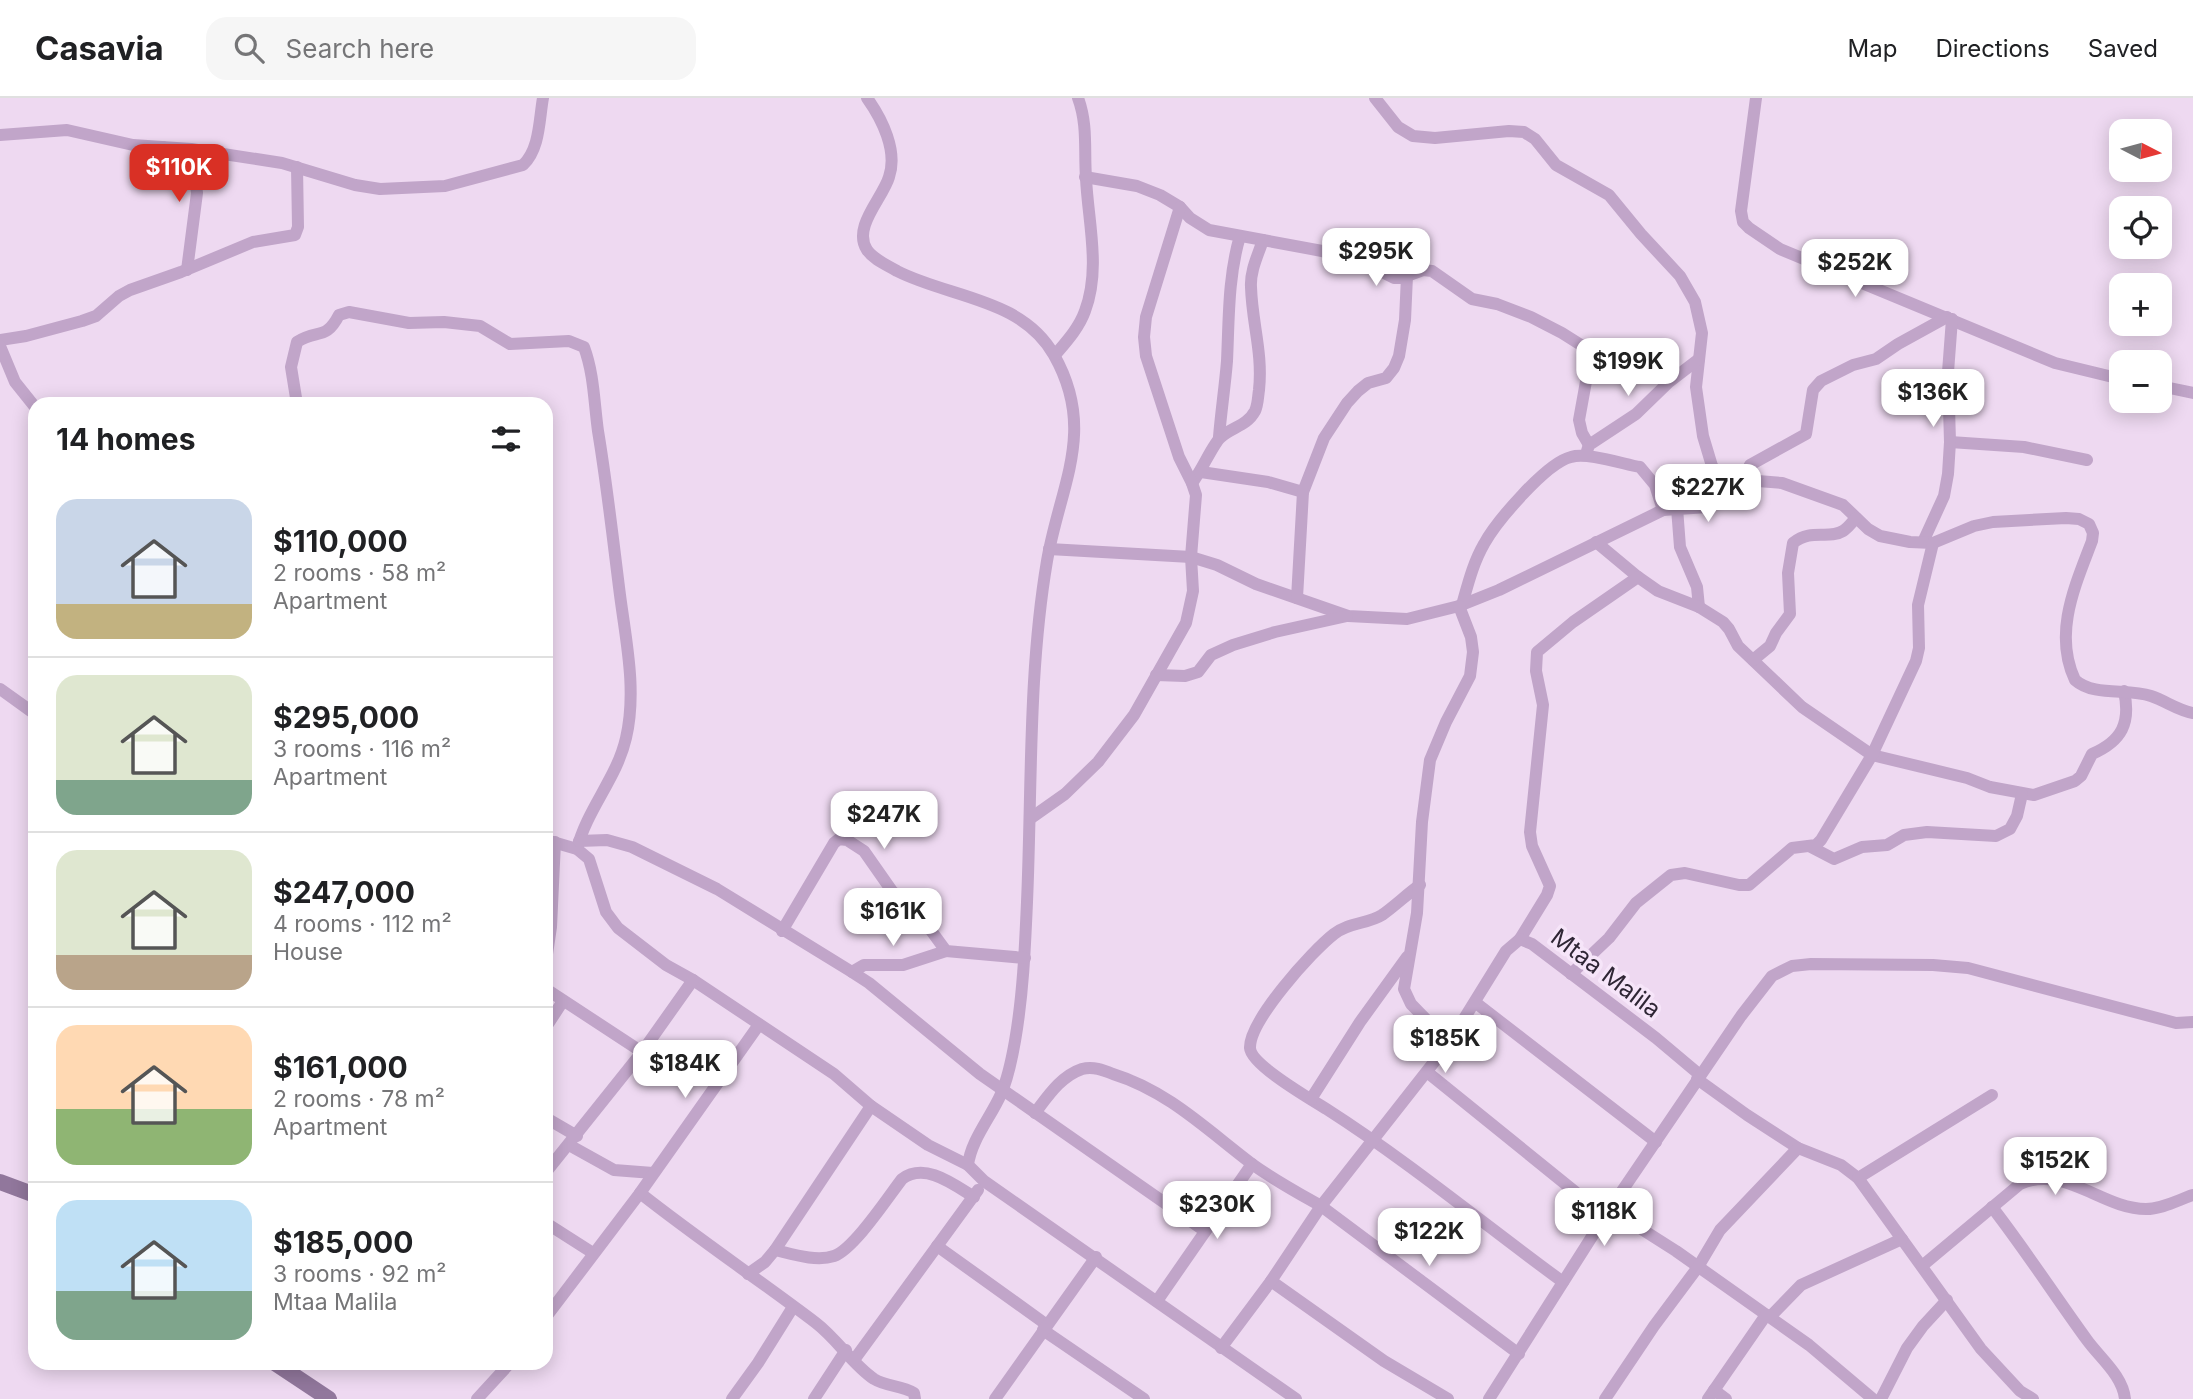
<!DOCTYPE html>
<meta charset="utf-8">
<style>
:root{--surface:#fff;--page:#f6f6f6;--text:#202124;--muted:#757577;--line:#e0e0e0;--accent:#d93025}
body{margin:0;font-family:Inter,sans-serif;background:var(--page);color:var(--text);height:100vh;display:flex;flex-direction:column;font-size:26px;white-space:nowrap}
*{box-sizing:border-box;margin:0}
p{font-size:23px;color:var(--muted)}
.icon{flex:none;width:38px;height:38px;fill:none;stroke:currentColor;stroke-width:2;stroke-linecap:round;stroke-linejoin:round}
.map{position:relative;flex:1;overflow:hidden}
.sheet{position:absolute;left:28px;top:299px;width:525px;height:973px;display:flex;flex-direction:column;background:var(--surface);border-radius:21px;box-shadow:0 4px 18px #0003}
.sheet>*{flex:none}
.needle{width:46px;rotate:96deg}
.fabs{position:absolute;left:2109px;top:21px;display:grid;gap:14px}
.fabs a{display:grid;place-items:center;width:63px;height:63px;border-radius:14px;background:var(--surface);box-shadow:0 4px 18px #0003;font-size:35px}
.price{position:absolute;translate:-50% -60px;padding:0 16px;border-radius:14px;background:#fff;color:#222;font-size:23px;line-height:46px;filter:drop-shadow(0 2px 4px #0008)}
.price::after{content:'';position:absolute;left:50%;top:42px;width:21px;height:16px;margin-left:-10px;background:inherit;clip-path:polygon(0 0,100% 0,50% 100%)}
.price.on{background:var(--accent);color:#fff}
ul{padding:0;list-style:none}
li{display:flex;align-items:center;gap:21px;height:175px;padding:0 28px}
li+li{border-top:2px solid var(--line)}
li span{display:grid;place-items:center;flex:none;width:196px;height:140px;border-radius:21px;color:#555}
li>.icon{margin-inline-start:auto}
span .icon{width:84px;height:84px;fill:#fffc;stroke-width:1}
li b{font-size:30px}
h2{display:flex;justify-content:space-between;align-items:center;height:84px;padding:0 28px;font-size:30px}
header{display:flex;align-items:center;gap:42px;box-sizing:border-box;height:98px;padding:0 35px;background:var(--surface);border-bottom:2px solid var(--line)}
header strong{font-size:33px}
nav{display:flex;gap:38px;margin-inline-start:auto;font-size:24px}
.search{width:490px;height:63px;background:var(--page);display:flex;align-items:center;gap:18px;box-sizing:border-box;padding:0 24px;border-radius:21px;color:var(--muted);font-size:26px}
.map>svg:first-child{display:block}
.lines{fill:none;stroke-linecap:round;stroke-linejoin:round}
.minor{stroke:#c1a5c9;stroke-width:12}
.secondary{stroke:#91779c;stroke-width:16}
.labels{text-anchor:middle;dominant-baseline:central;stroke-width:7;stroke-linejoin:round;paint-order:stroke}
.street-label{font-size:24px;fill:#2f2635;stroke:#f6e5f9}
</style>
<header>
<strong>Casavia</strong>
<div class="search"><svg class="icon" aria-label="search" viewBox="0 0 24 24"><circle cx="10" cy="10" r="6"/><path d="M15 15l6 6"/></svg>Search here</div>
<nav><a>Map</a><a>Directions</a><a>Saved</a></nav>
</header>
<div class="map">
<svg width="2193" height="1301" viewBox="0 0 2193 1301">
<rect width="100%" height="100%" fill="#eed9f1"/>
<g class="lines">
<!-- minor -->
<g class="minor">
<path d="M867 0C882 21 898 53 889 79 883 100 852 129 867 152 874 162 887 167 897 173 950 200 1022 200 1054 257 1097 333 1060 387 1047 463 1028 575 1032 690 1027 804 1025 850 1023 897 1015 943 1012 960 1008 980 1001 996 991 1019 971 1042 968 1067L984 1083 1296 1301"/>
<path d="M1375 0 1398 29 1413 38 1435 40 1509 33 1524 34 1535 41 1556 67 1609 97 1641 136 1680 178 1695 204 1702 235 1696 289 1703 338 1712 368 1732 392"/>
<path d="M1756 0 1741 113 1743 124 1749 130 1780 151 2055 265 2121 281"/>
<path d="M0 37 67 32 133 47 191 51 282 65 355 87 380 91 445 88 523 67C540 51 539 22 543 0"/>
<path d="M163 49 172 68 196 87 197 95 187 172"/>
<path d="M1085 79 1137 88 1160 97 1180 109 1190 120 1209 132 1322 153 1372 169 1394 180H1401L1423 172 1432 173 1472 201 1497 206 1531 219 1562 235 1581 247 1586 252 1589 267 1579 322 1582 335 1589 347"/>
<path d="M0 242 26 238 82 223 96 218 119 198 130 192 181 174 253 144 295 137 298 129 297 69"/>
<path d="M0 248 15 284 35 309"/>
<path d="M1055 257C1066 244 1079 230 1085 213 1101 170 1088 124 1086 80 1084 52 1088 27 1078 0"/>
<path d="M2160 288 2193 295"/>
<path d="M297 306 291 269 297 244C317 230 325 244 339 217L349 214 409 225 444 224 480 228 510 246 569 243 584 249C594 276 594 304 598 333 607 387 613 442 620 497 626 543 637 593 626 640 617 680 587 711 577 751"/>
<path d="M1219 339C1221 314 1225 288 1227 263 1229 220 1228 179 1240 138"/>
<path d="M1950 344 2024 349 2087 362"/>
<path d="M1587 353 1589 347 1636 316 1669 284 1699 261"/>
<path d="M1201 374 1268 384 1303 394"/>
<path d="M1192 385C1201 374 1214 344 1221 339 1232 329 1247 328 1255 313 1258 307 1258 298 1259 292 1263 255 1252 225 1251 189 1250 173 1258 157 1263 142"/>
<path d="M1740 386 1750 367 1806 336 1813 292 1821 283 1853 267 1876 261 1898 246 1947 219"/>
<path d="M1677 410 1680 449 1697 489 1699 509"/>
<path d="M1596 444 1638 479 1658 493 1699 509 1723 524 1729 531 1738 548 1802 609 1872 657 1967 680 1990 689 2034 697 2075 683 2081 678 2092 656C2122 643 2131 625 2124 593"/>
<path d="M1923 444 1944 398 1948 376 1950 344 1948 274 1952 221"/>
<path d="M1049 451 1191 459 1217 467 1256 486 1348 518 1407 521 1459 508 1499 492 1663 412 1708 409 1717 405 1740 386 1758 383 1782 385 1843 407 1868 431 1880 438 1910 444 1933 445 1974 428 1993 424 2066 420 2079 421 2089 426 2093 435 2092 443C2075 488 2053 535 2075 582 2094 599 2127 590 2151 598 2166 603 2177 612 2193 615"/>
<path d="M1297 500 1303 394 1324 340 1347 305 1358 293 1368 285 1386 280 1394 270 1399 258 1405 222 1407 178"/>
<path d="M1462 507C1468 486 1473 465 1484 446 1496 424 1546 365 1571 359 1587 354 1623 366 1640 369L1655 387 1663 412"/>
<path d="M1753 562 1770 548 1776 535 1790 516 1788 475 1793 445C1812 430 1828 442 1843 433 1848 430 1852 424 1856 420"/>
<path d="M1156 577 1185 578 1198 574 1211 557 1233 547 1275 534 1347 518"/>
<path d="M0 591 35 616"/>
<path d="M1031 720 1065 696 1098 664 1134 617 1186 525 1193 493 1191 459 1196 397 1192 385 1179 359 1146 258 1144 239 1146 219 1180 109"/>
<path d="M546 742 577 751 589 761 606 814 618 830 666 867 693 882 834 976 871 1008 928 1047 968 1067"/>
<path d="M579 743 607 742 632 749 717 791 852 874 869 885 980 976 1205 1133"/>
<path d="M1809 748 1834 761 1862 749 1887 747 1904 737 1927 734 1996 738 2010 731 2017 718 2022 696"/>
<path d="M1420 787C1407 796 1395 808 1382 817 1368 826 1349 824 1334 836 1312 853 1249 923 1250 950 1251 967 1312 1002 1328 1012 1409 1064 1485 1127 1563 1184"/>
<path d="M782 833 834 745 839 741 847 742 864 753 892 793 919 816 946 853 1025 860"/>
<path d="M1520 841 1547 797 1550 788 1532 748 1530 734 1543 607 1536 573 1537 554 1573 524 1638 479"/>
<path d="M546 863 551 829 555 744"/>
<path d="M852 874 864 867H903L946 853"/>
<path d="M1571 876 1609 840 1636 805 1671 777 1685 775 1739 787H1749L1792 750 1816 747 1821 742 1872 657 1916 563 1919 550 1918 507 1933 445"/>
<path d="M546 891 642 954"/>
<path d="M1476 905 1656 1044"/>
<path d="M546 929 563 903"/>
<path d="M1449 945 1411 906 1404 891 1417 815 1422 724 1430 662 1446 624 1470 578 1473 554 1471 539 1459 508"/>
<path d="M1427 974 1605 1118"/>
<path d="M1697 981 1747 1017 1798 1050 1841 1067 1858 1080 1981 1251 2020 1293 2033 1301"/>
<path d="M1311 1001 1360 924 1407 859"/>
<path d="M1035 1015C1048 998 1061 978 1082 971 1093 968 1103 972 1113 976 1168 993 1207 1032 1252 1066 1274 1082 1298 1095 1321 1108L1519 1256"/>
<path d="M546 1020 577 1038"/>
<path d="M569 1047 614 1072 653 1075"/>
<path d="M546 1074 642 954 693 882"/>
<path d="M1858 1080 1992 997"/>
<path d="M640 1095C697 1140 758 1181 816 1225 837 1241 853 1267 874 1281 887 1289 901 1287 914 1295L915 1301"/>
<path d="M1992 1109C2026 1153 2055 1198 2087 1242 2100 1260 2123 1278 2125 1301"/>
<path d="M1610 1111 1676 1153 1809 1247 1873 1301"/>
<path d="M546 1125 593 1155"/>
<path d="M937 1148 1047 1227"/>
<path d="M775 1152C792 1156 816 1164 834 1158 854 1151 888 1099 902 1081 925 1064 953 1086 974 1099"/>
<path d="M1922 1168 2020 1086C2065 1066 2102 1111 2146 1111 2162 1111 2178 1102 2193 1097"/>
<path d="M748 1176 765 1164 775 1152 871 1008"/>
<path d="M1271 1183 1384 1263 1448 1301"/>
<path d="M1157 1203 1252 1066"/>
<path d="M546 1219 640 1095 758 928"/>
<path d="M1770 1219 1801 1187 1902 1141"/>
<path d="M1043 1232 1144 1301"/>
<path d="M1221 1250 1271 1183 1321 1108 1449 945 1506 853 1520 841 1532 846 1656 940 1700 977"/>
<path d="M854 1262 978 1092"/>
<path d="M1714 1292 1726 1301"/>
<path d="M477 1301 510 1265"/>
<path d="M732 1301 758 1265 793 1209"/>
<path d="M814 1301 846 1252"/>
<path d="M995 1301 1096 1159"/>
<path d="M1489 1301 1605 1118 1741 918 1772 878 1792 868 1811 866 1933 867 1968 870 2176 925 2193 924"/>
<path d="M1605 1301 1654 1228 1698 1169 1720 1132 1798 1050"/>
<path d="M1708 1301 1766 1217"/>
<path d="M1881 1301 1907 1250 1923 1228 1947 1202"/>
</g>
<!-- secondary -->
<g class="secondary">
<path d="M0 1084 35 1097"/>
<path d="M275 1265 329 1301"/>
</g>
</g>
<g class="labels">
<!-- street labels -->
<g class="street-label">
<text transform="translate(1606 875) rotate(37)">Mtaa Malila</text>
</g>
</g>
</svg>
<div class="fabs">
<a><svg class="needle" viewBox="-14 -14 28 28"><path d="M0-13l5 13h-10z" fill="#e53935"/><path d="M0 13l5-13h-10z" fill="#757577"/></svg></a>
<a><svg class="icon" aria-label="locate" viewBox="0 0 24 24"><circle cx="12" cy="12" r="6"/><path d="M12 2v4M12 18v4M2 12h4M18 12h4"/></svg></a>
<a>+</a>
<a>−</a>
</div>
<b class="price on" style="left:179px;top:106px">$110K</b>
<b class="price" style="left:1376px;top:190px">$295K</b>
<b class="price" style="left:1855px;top:201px">$252K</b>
<b class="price" style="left:1628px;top:300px">$199K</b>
<b class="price" style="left:1933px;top:331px">$136K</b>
<b class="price" style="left:1708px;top:426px">$227K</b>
<b class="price" style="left:884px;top:753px">$247K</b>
<b class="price" style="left:893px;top:850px">$161K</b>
<b class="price" style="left:1445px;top:977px">$185K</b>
<b class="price" style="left:685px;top:1002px">$184K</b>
<b class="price" style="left:2055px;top:1099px">$152K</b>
<b class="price" style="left:1217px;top:1143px">$230K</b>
<b class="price" style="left:1604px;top:1150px">$118K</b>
<b class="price" style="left:1429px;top:1170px">$122K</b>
<section class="sheet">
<h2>14 homes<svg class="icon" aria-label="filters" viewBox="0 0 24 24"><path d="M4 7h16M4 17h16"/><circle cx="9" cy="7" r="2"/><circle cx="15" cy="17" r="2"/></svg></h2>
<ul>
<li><span style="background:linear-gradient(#c9d6e8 75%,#c2b280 0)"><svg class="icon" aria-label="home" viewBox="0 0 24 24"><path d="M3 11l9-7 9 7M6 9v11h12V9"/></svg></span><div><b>$110,000</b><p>2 rooms · 58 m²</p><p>Apartment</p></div></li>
<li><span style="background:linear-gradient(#dfe7d0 75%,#7fa58c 0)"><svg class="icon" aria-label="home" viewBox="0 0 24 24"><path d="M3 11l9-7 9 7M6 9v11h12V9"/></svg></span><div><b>$295,000</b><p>3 rooms · 116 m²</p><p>Apartment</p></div></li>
<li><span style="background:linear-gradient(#dfe7d0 75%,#b9a48a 0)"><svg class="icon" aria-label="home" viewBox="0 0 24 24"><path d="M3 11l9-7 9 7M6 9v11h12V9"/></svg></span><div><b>$247,000</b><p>4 rooms · 112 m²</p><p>House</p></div></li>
<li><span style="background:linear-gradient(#ffd9b3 60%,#8fb573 0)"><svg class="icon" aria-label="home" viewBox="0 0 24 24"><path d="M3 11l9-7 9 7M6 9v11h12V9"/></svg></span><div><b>$161,000</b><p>2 rooms · 78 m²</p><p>Apartment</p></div></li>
<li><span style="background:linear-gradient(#bfe0f5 65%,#7fa58c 0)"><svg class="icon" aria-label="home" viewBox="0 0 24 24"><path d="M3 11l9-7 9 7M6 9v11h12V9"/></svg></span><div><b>$185,000</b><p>3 rooms · 92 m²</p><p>Mtaa Malila</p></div></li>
</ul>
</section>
</div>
